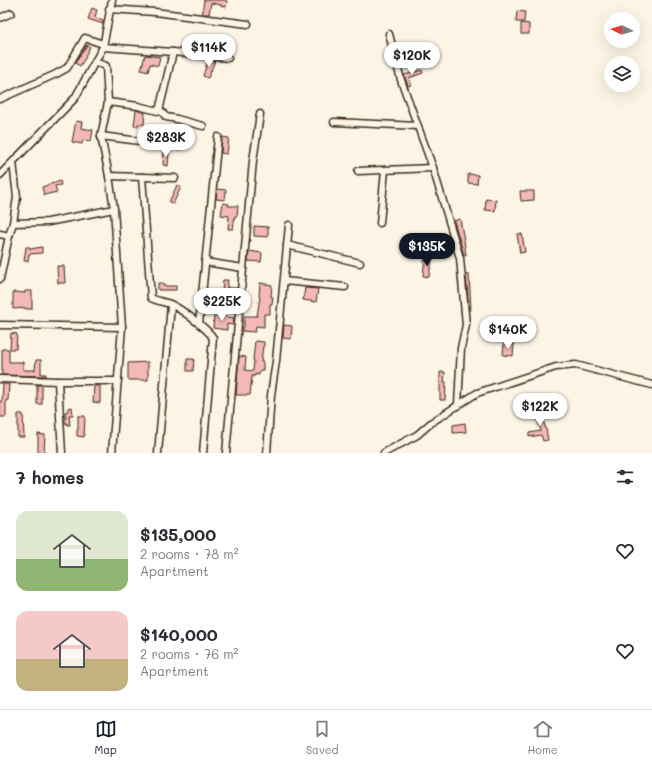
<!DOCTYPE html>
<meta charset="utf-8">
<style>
:root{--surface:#fff;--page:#f2f2f3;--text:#2b2b33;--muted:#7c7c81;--line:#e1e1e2;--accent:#111827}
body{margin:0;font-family:Mali,sans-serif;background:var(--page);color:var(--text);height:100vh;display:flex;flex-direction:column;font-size:15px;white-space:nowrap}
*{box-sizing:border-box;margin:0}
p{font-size:13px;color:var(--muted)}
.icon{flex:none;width:22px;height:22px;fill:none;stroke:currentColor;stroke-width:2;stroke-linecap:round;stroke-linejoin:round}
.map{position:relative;height:453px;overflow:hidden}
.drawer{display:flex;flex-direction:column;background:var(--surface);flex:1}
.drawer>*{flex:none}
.needle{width:26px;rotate:275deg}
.buttons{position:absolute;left:604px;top:12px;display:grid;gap:8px}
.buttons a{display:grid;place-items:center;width:36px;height:36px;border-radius:50%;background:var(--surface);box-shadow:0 4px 16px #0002;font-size:20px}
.price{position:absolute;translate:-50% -34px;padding:0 9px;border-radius:14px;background:#fff;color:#222;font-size:13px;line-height:26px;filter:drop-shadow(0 1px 2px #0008)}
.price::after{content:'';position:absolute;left:50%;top:24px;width:12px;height:9px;margin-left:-6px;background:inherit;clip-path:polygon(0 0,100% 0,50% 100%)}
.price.current{background:var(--accent);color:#fff}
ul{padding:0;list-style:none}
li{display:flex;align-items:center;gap:12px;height:100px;padding:0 16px}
li span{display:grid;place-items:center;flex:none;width:112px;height:80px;border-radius:12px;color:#555}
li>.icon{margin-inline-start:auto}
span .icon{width:48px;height:48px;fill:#fffc;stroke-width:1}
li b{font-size:17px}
h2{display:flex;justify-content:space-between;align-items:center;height:48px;padding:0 16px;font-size:17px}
.tab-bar{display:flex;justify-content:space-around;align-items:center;height:56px;border-top:1px solid var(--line);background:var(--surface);font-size:11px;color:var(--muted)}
.tab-bar a{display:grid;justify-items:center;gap:2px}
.tab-bar .current{color:var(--accent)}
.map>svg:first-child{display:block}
.building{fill:#f4b8b5;stroke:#3b2a1e}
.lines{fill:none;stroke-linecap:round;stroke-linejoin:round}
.street-casing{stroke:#3b2a1e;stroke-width:9}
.street{stroke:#fcf5e5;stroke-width:6}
</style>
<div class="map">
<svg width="652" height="453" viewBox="0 0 652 453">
<rect width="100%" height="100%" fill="#fcf5e5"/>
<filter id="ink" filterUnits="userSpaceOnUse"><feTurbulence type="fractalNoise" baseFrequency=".025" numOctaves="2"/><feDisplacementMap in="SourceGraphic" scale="8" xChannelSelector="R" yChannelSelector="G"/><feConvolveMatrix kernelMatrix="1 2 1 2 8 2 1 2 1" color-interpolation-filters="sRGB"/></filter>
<g filter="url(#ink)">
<!-- building -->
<g class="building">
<path d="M204 0H225L227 1 226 7 221 6V5L211 3 209 14H202Z"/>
<path d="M92 8 97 10 95 17 103 21V24L88 19Z"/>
<path d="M517 11 525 12 524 22H516Z"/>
<path d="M521 23 529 24V34H521Z"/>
<path d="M87 45 90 47 85 56 86 57 80 66 75 63Z"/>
<path d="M145 55 160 57 158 66 150 64 148 72 141 70Z"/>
<path d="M208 60 215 61 208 78 203 76Z"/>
<path d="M422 70 423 73 409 78 411 85 408 86 404 75Z"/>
<path d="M136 110 145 113 144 125 138 124V127L134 126Z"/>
<path d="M76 121 82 122 81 128 93 130 91 141 83 140 82 144 72 142Z"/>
<path d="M222 137 229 138 227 154 221 153Z"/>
<path d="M164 150H169L168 166 163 165Z"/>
<path d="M468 174 478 175 477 184 468 183Z"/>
<path d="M60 181 61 185 55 186 57 192 44 195 42 187Z"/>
<path d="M177 185 181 187 173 204 169 202Z"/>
<path d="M217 189 226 190 225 200 216 199Z"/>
<path d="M520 191H534V200L521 201Z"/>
<path d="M486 199 496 200 495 211 485 210Z"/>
<path d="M223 203 229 204 228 206H238L237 216H235L233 229H228L229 216 221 215Z"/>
<path d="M460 219 464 240 466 255H464L454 221Z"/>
<path d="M254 226 268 227V237L254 236Z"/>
<path d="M517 234H522L525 252 520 253Z"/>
<path d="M26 247H30V249L42 247V253L29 254 28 261H24Z"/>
<path d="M249 251 262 253 261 262 248 261Z"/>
<path d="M425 257H432L429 277 423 276Z"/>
<path d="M57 266H64L65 283H58Z"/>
<path d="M469 274 471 310H469L466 275Z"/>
<path d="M223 280H228L227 288H237L236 292H222Z"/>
<path d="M158 283H163V286H176V290H158Z"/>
<path d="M260 283 272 285 271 297H273L272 304H270V314H264V327L256 326 255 332 242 331V327H244V316H257L260 297H259Z"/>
<path d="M305 288 318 289 316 302 303 300Z"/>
<path d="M25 291H32V309H26V308L13 309V292L25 293Z"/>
<path d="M214 315 234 318 233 325 227 324V330L213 328Z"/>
<path d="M284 325 292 326 291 339 283 338Z"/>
<path d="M11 333 17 334 16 349H10Z"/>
<path d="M255 341 264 342V346H263L261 362H263V370H260L259 375 255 374V376H252L250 395H236L239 356 246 357 245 370 253 371 254 360H253Z"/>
<path d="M504 343 514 344 513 356 503 355Z"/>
<path d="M2 349H9V362H23V370H35L36 360H41V374H46V376L2 375Z"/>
<path d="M187 359H194L193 371H187Z"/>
<path d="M148 362V380H128V363Z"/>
<path d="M440 372H445L444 382H446L445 400H440Z"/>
<path d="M3 384H9L8 400H6V417H0V401H2Z"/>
<rect x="37" y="385" width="5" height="19"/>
<path d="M94 386H100V403L93 402Z"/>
<path d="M72 407 73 415H69L70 425H67V423H65V418H66L65 412 68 411V408Z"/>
<path d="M539 408 546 429 548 440 543 441 541 435 529 437V433L541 431 534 410Z"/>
<path d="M18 414H23L24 437H18Z"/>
<path d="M78 416H85L84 437 77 436V430H78Z"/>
<path d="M465 423 466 432 453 433V425Z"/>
<path d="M38 434 45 435 44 453H38Z"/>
</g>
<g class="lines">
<defs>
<g id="street">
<path d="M109 9 155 12 248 24"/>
<path d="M0 18 11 13"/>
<path d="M389 34 401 80 433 168 460 258 466 325 461 348 458 405"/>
<path d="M103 47 173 52 228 58"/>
<path d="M95 62 106 66 108 102 101 136 109 176 114 209 122 327 112 453"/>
<path d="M0 99 56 74 67 68 85 38 103 44"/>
<path d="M108 102 138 106 162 112 166 117 177 119 203 126"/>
<path d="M159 111 173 52"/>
<path d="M334 122 418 126"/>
<path d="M101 136 178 146"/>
<path d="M358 171 433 168"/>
<path d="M0 175 75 98 103 47 112 0"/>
<path d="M109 176 142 177 151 298C157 301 164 302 170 304 180 308 208 329 213 338L203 453"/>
<path d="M142 177 175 178"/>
<path d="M13 223 48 222 114 209"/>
<path d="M380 223 385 170"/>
<path d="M0 234 9 236"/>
<path d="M287 245 360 263"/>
<path d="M205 262 243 268"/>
<path d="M0 279 9 236 13 223 17 197 13 162"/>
<path d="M284 281 345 287"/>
<path d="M199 324 218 137"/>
<path d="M0 325 122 327"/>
<path d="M0 379 58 381 62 453"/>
<path d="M58 381H118"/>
<path d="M158 453 171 305"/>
<path d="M226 453 253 161 260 114"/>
<path d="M267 453 271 395 276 361 289 225"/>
<path d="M384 453 417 435 432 422 477 393 556 367 576 365 652 385"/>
</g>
</defs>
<!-- street casing -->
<use href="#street" class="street-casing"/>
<!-- street -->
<use href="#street" class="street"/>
</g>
</g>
</svg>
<div class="buttons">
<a><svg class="needle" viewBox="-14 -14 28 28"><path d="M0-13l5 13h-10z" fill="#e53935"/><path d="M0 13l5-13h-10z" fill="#7c7c81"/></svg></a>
<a><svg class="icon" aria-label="layers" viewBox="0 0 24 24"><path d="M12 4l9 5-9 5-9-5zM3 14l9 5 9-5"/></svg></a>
</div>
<b class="price" style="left:209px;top:68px">$114K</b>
<b class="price" style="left:412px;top:76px">$120K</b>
<b class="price" style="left:166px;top:158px">$283K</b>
<b class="price current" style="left:427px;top:267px">$135K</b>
<b class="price" style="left:222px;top:322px">$225K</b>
<b class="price" style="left:508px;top:350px">$140K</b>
<b class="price" style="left:540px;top:427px">$122K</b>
</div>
<section class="drawer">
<h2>7 homes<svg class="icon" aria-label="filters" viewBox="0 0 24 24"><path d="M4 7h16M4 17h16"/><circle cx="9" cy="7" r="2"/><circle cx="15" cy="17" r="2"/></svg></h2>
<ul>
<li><span style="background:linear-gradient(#dfe7d0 60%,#8fb573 0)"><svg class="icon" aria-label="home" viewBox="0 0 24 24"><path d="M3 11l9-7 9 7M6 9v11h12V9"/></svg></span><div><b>$135,000</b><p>2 rooms · 78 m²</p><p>Apartment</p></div><svg class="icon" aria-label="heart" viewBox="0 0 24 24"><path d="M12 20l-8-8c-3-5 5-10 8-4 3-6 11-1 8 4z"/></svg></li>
<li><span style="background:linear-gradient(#f6c9c9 60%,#c2b280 0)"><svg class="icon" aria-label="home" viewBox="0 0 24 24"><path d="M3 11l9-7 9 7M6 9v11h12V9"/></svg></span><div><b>$140,000</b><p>2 rooms · 76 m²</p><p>Apartment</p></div><svg class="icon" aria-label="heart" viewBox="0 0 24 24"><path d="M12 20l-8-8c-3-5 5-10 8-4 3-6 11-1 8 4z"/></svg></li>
</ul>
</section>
<nav class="tab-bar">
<a class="current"><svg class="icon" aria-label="map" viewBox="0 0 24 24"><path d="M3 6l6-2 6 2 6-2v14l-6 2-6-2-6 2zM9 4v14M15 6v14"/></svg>Map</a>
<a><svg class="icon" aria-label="saved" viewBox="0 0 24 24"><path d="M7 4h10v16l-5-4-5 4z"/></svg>Saved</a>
<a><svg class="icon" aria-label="home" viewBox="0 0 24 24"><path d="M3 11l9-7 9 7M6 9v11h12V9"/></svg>Home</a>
</nav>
